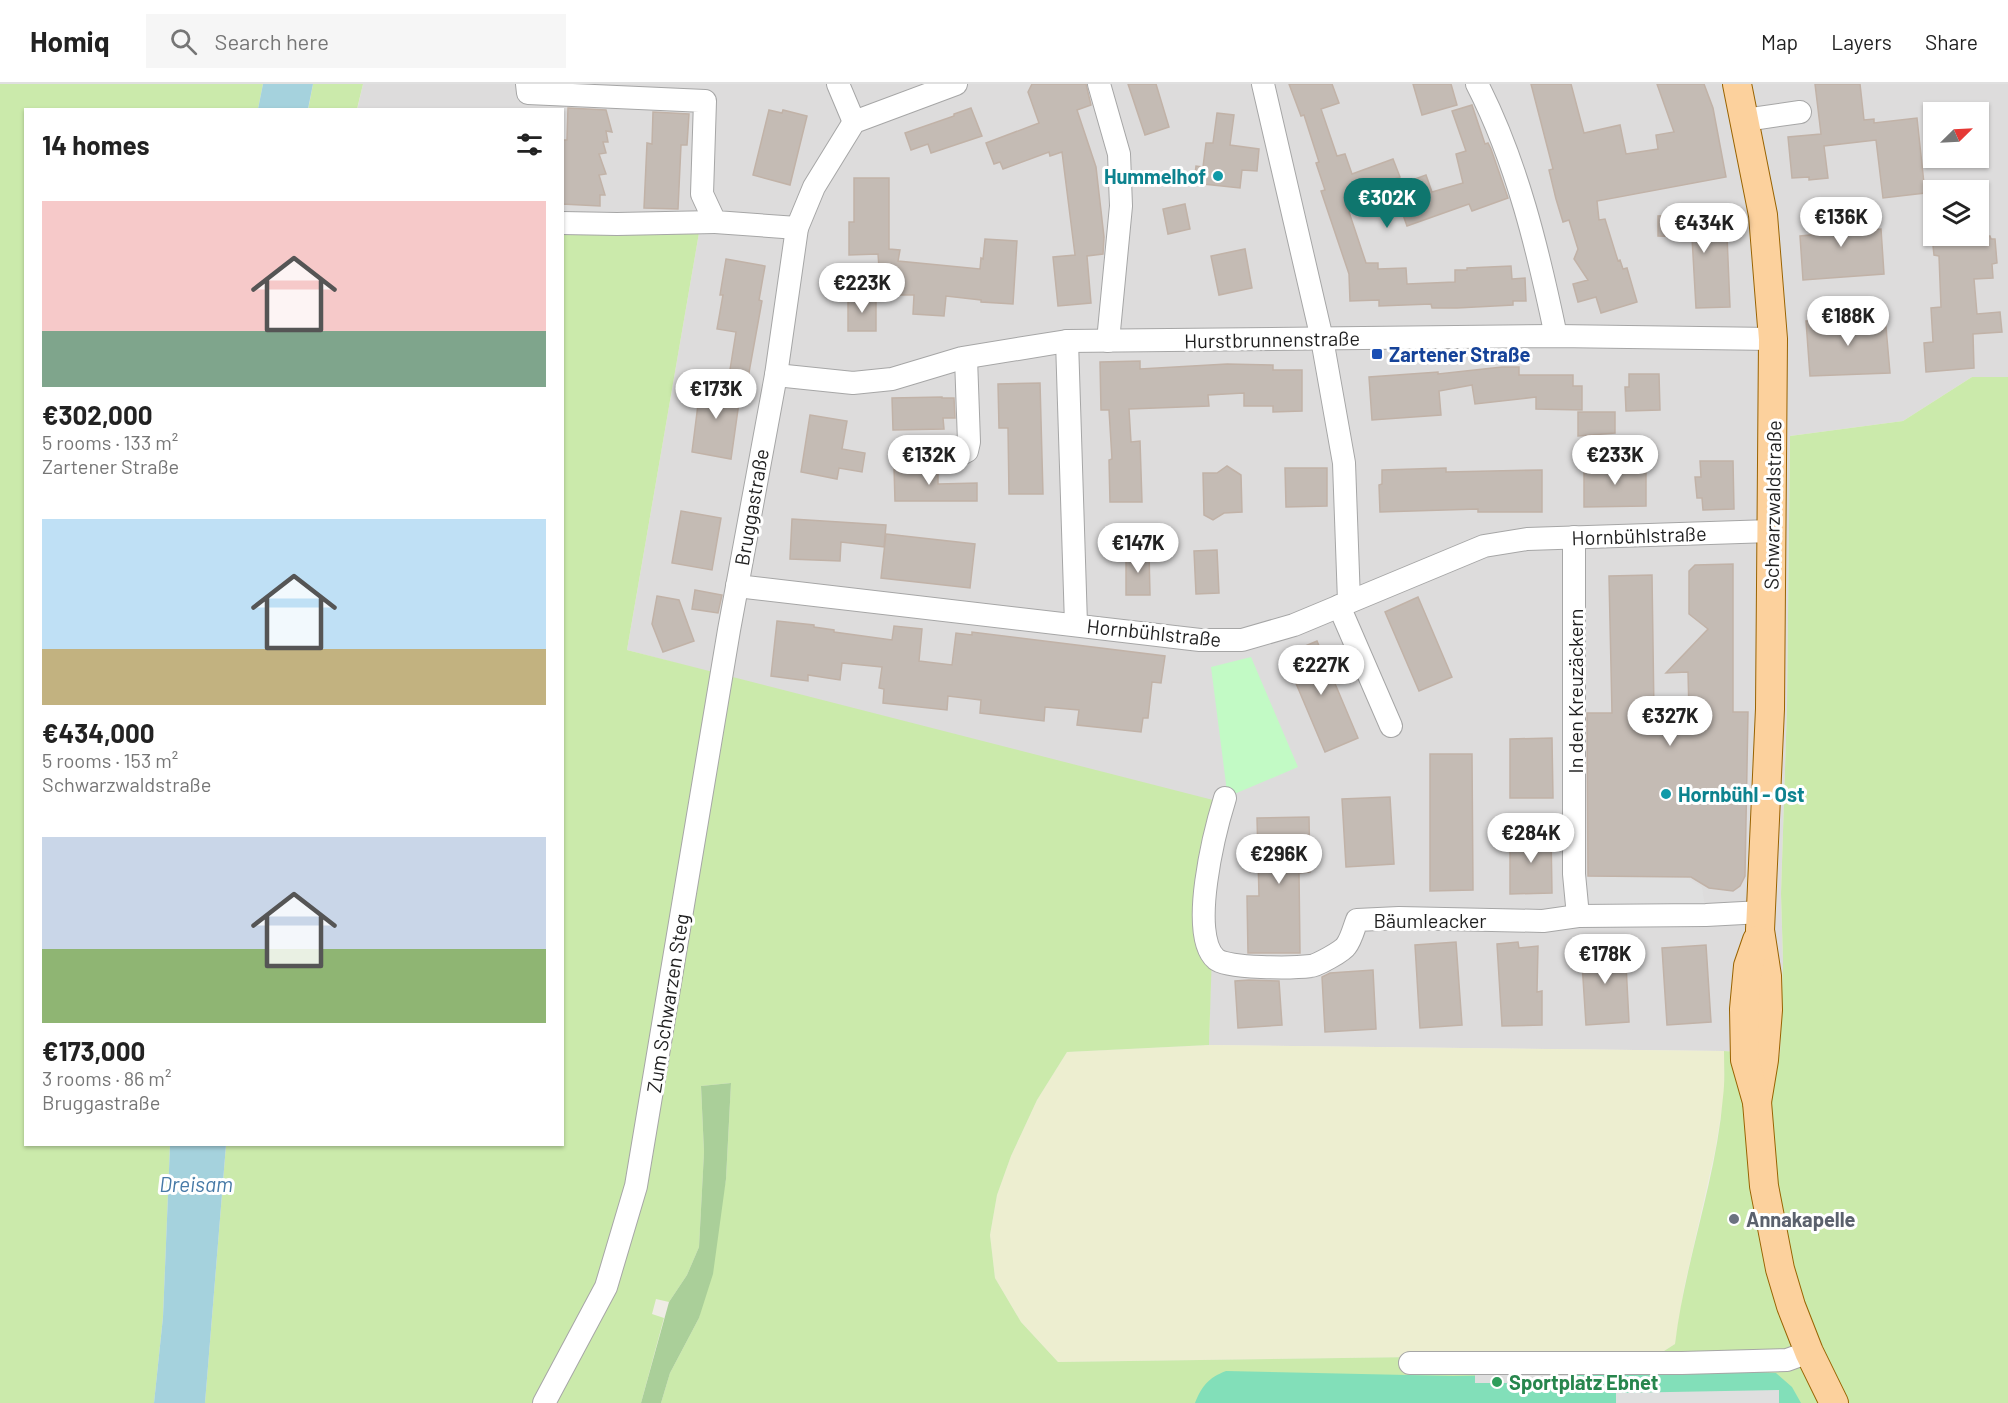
<!DOCTYPE html>
<meta charset="utf-8">
<style>
:root{--surface:#fff;--page:#f6f6f6;--text:#222;--muted:#767676;--line:#e0e0e0;--accent:#0f766e}
body{margin:0;font-family:Barlow,sans-serif;background:var(--page);color:var(--text);height:100vh;display:flex;flex-direction:column;font-size:22px;white-space:nowrap}
*{box-sizing:border-box;margin:0}
p{font-size:20px;color:var(--muted)}
.icon{flex:none;width:33px;height:33px;fill:none;stroke:currentColor;stroke-width:2;stroke-linecap:round;stroke-linejoin:round}
.map{position:relative;flex:1;overflow:hidden}
.side{position:absolute;left:24px;top:24px;width:540px;height:1038px;display:flex;flex-direction:column;background:var(--surface);border-radius:0px;box-shadow:0 2px 4px #0004}
.side>*{flex:none}
.needle{width:39px;rotate:66deg}
.tools{position:absolute;left:1923px;top:18px;display:grid;gap:12px}
.tools a{display:grid;place-items:center;width:66px;height:66px;border-radius:0px;background:var(--surface);box-shadow:0 2px 4px #0004;font-size:30px}
.price{position:absolute;translate:-50% -51px;padding:0 14px;border-radius:21px;background:#fff;color:#222;font-size:20px;line-height:39px;filter:drop-shadow(0 2px 3px #0008)}
.price::after{content:'';position:absolute;left:50%;top:36px;width:18px;height:14px;margin-left:-9px;background:inherit;clip-path:polygon(0 0,100% 0,50% 100%)}
.price.active{background:var(--accent);color:#fff}
ul{padding:0;list-style:none}
li{display:grid;align-content:center;gap:12px;height:318px;padding:0 18px}
li span{display:grid;place-items:center;height:186px;border-radius:0px;color:#555}
li>.icon{margin-inline-start:auto}
span .icon{width:108px;height:108px;fill:#fffc;stroke-width:1}
li b{font-size:26px}
h2{display:flex;justify-content:space-between;align-items:center;height:72px;padding:0 18px;font-size:26px}
header{display:flex;align-items:center;gap:36px;box-sizing:border-box;height:84px;padding:0 30px;background:var(--surface);border-bottom:2px solid var(--line)}
header strong{font-size:28px}
nav{display:flex;gap:33px;margin-inline-start:auto;font-size:21px}
.search{width:420px;height:54px;background:var(--page);display:flex;align-items:center;gap:15px;box-sizing:border-box;padding:0 21px;border-radius:0px;color:var(--muted);font-size:22px}
.map>svg:first-child{display:block}
.residential{fill:#dddcdc;fill-rule:evenodd}
.farmland{fill:#edeed0}
.grass{fill:#cbeaab}
.forest{fill:#aacf99}
.park{fill:#c2fac5}
.pitch{fill:#82dfb9}
.parking{fill:#dfdfdf}
.water{fill:#a5d2dd}
.building{fill:#c4bbb4;stroke:#c1b2a7;stroke-width:1.5}
.lines{fill:none;stroke-linecap:round;stroke-linejoin:round}
.minor-casing{stroke:#a6a6a6;stroke-width:24}
.major-casing{stroke:#996300;stroke-width:30}
.minor{stroke:#fff;stroke-width:22}
.major{stroke:#fcd19d;stroke-width:28}
.culture-dot{fill:#0f9aa8;stroke:#fff;stroke-width:2}
.transit-dot{fill:#1a4fb4;stroke:#fff;stroke-width:2}
.worship-dot{fill:#6b7280;stroke:#fff;stroke-width:2}
.leisure-dot{fill:#2e9e5b;stroke:#fff;stroke-width:2}
.labels{text-anchor:middle;dominant-baseline:central;stroke-width:6;stroke-linejoin:round;paint-order:stroke}
.culture-label{font-size:20px;font-weight:bold;fill:#0d838f;stroke:#fff;text-anchor:end}
.street-label{font-size:20px;fill:#1f1f1f;stroke:#fff}
.transit-label{font-size:20px;font-weight:bold;fill:#164399;stroke:#fff;text-anchor:start}
.worship-label{font-size:20px;font-weight:bold;fill:#5b616d;stroke:#fff;text-anchor:start}
.leisure-label{font-size:20px;font-weight:bold;fill:#27864d;stroke:#fff;text-anchor:start}
.water-label{font-size:21px;font-style:italic;fill:#477aa7;stroke:#fff}
</style>
<header>
<strong>Homiq</strong>
<div class="search"><svg class="icon" aria-label="search" viewBox="0 0 24 24"><circle cx="10" cy="10" r="6"/><path d="M15 15l6 6"/></svg>Search here</div>
<nav><a>Map</a><a>Layers</a><a>Share</a></nav>
</header>
<div class="map">
<svg width="2008" height="1319" viewBox="0 0 2008 1319">
<rect width="100%" height="100%" fill="#efece5"/>
<!-- residential -->
<path class="residential" d="M363 0H2008V293H1972L1903 337 1790 352 1787 622 1781 810 1783 877 1780 972 1724 967 1209 961 1211 878 732 594 627 566 700 143 563 135 562 26H357ZM1934 28H1978V74H1934ZM1934 106H1978V152H1934Z"/>
<!-- farmland -->
<path class="farmland" d="M1209 961 1724 967V1012L1715 1067 1684 1204 1675 1260 1664 1267 1633 1270 1058 1278 1021 1238 995 1194 990 1151 997 1111 1011 1072 1037 1016 1067 968Z"/>
<!-- grass -->
<g class="grass">
<path d="M0 0H263L258 25 26 26V1060L170 1061 163 1233 154 1319H0Z"/>
<path d="M313 0H363L357 25 308 26Z"/>
<path d="M563 143H700L627 566 1217 717 1209 961 1067 968 1037 1016 1011 1072 997 1111 990 1151 995 1194 1021 1238 1058 1278 1633 1270 1664 1267 1675 1260C1685 1177 1716 1097 1723 1013 1725 998 1724 983 1724 967L1780 971 1783 877 1781 810 1787 622 1790 352 1903 337 1972 293H2008V1319H661L670 1289 699 1234 726 1095 731 999 701 1002 704 1068 699 1163 687 1191 669 1218 656 1215 652 1230 664 1234 641 1319H205L226 1061 562 1060Z"/>
</g>
<!-- forest -->
<path class="forest" d="M731 999 726 1095 713 1190 699 1234 670 1289 661 1319H641L669 1218 687 1191 699 1163 704 1068 701 1002Z"/>
<!-- park -->
<path class="park" d="M1251 573 1298 683 1225 714 1226 700 1211 583Z"/>
<!-- pitch -->
<path class="pitch" d="M1226 1287 1453 1292 1757 1288 1776 1289 1792 1303 1801 1319H1195C1202 1302 1208 1294 1226 1287Z"/>
<!-- parking -->
<g class="parking">
<path d="M1680 789 1702 803 1706 831 1578 832 1574 790Z"/>
<path d="M1475 1284 1574 1285V1299H1475Z"/>
<path d="M1779 1306V1319H1616V1309Z"/>
</g>
<!-- water -->
<g class="water">
<path d="M263 0H313L308 25H258Z"/>
<path d="M170 1061H226L205 1319H154L163 1233Z"/>
</g>
<!-- building -->
<g class="building">
<path d="M1032 0H1086L1091 21 1077 26 1096 83 1104 153 1103 170 1087 172 1091 219 1058 222 1053 173 1075 171 1062 68 1050 72 1049 68 1003 85 1000 78 994 80 986 59 1039 39 1028 8Z"/>
<path d="M1128 0H1156L1169 43 1145 51Z"/>
<path d="M1289 0H1332L1339 19 1321 25 1337 72 1345 70 1352 90 1393 75 1400 93 1358 108 1363 123 1349 128 1366 179H1378V185L1406 184 1407 200 1455 198V186H1467V184L1511 182 1512 195 1525 194 1526 217H1513V221L1457 224H1432L1431 220 1379 222V216L1350 217 1349 190 1321 107 1325 106 1316 79 1319 78 1304 31 1301 32Z"/>
<path d="M1413 0H1451L1457 21 1422 31Z"/>
<path d="M1531 0H1571L1584 49 1620 41 1626 70 1658 65 1656 51 1674 48 1657 0H1704L1713 24 1726 93 1597 117 1599 136 1605 135 1618 177 1620 176 1623 185 1627 184 1637 218 1601 229 1596 213 1578 218 1573 200 1588 196 1574 175 1578 165 1569 136 1563 138 1556 115 1549 86 1553 85Z"/>
<path d="M1815 0H1860L1864 36 1874 35V39L1917 34 1925 109 1883 114 1876 56 1824 62 1828 94 1809 96V93L1792 94 1788 53 1821 50Z"/>
<path d="M1472 21 1485 60 1488 59 1491 65 1508 114 1472 127 1469 120 1407 142 1393 103 1426 91 1432 108 1463 99 1456 70 1466 67 1452 27Z"/>
<path d="M568 24 606 26 612 48 606 47 608 58H603L606 69 599 70 606 90 599 91 605 111H600V122L562 120V56H567Z"/>
<path d="M971 24 982 52 931 69 928 60 911 66 905 49 954 32V30Z"/>
<path d="M769 26 782 29 783 26 807 32 790 101 753 91Z"/>
<path d="M653 28 689 30 687 61H681L678 125 644 124 647 59 652 60Z"/>
<path d="M1217 29 1234 31 1230 61 1259 65 1257 87 1242 86 1240 104 1194 99 1196 82 1203 83 1206 59H1213Z"/>
<path d="M854 94H889V165L900 166 898 177 980 185 981 174 983 175 985 155 1017 157 1013 220 981 218V216L946 212 944 232 913 230 914 211H881L878 170 849 171V138H854Z"/>
<path d="M1185 120 1190 145 1168 150 1163 125Z"/>
<path d="M1849 120 1850 148 1881 145 1884 190 1803 196 1800 152 1821 150 1820 122Z"/>
<path d="M1726 128 1730 223 1696 224 1692 153 1658 152V132Z"/>
<path d="M1932 152H1990L1991 155H1995L1997 179 1992 180 1993 194 1974 195 1977 230 2000 228 2002 248 1973 250 1974 284 1926 288 1924 259 1933 258 1931 224 1941 223 1939 172 1934 171Z"/>
<path d="M1245 165 1252 204 1219 211 1211 172Z"/>
<path d="M726 175 765 182 759 216 762 217 748 294 729 292 736 248 717 245 723 211H720Z"/>
<rect x="848" y="212" width="28" height="35"/>
<path d="M1885 232 1890 289 1810 292 1806 237Z"/>
<path d="M1140 277V285L1227 280 1273 281V286H1302V327L1273 328V322H1244V309L1208 311 1209 322 1129 325 1131 358 1140 357 1142 418H1110L1109 376 1112 375 1109 326H1101L1100 278Z"/>
<path d="M1502 283H1519V291H1573V302H1582V326L1536 325V313L1475 320 1472 301 1439 307 1441 331 1372 336 1369 293 1438 288V290Z"/>
<path d="M1629 290H1659L1660 326 1626 327 1625 303H1629Z"/>
<path d="M701 297 741 304 731 375 692 368Z"/>
<path d="M1040 299 1043 410H1009L1008 344H999L998 300Z"/>
<path d="M942 313V314H954L955 334H943L944 345 893 346 892 314Z"/>
<path d="M1578 328H1615V349L1578 352Z"/>
<path d="M810 331 847 337 842 365 865 369 862 388 839 384 837 395 801 388Z"/>
<path d="M1700 377H1733L1734 425 1703 426 1702 414H1697L1695 393H1701Z"/>
<path d="M1646 381V422L1584 423V382Z"/>
<path d="M938 382V400L977 399V417H895L894 383Z"/>
<path d="M1227 382 1241 391 1242 428 1224 429 1213 436 1204 431 1203 389H1217Z"/>
<path d="M1285 384H1327V422L1286 423Z"/>
<path d="M1446 384V388L1542 386V428H1478V425L1380 428 1379 401 1382 400V386Z"/>
<path d="M681 427 721 434 712 486 672 479Z"/>
<path d="M792 435 886 441 884 463 841 458 840 477 790 475Z"/>
<path d="M886 450 975 460 970 504 881 494Z"/>
<path d="M1217 466 1219 509 1196 510 1194 467Z"/>
<path d="M1149 469 1150 511H1126V470Z"/>
<path d="M1733 480V628H1748L1745 792 1740 802 1733 807 1709 804 1691 793 1588 792 1587 629H1612L1609 492 1652 491 1654 629 1689 628 1688 588 1666 589 1708 545 1689 530V487L1695 481Z"/>
<path d="M695 506 722 511 718 529 692 525Z"/>
<path d="M657 512 679 516 694 557 663 568 652 540Z"/>
<path d="M1418 513 1452 593 1419 607 1385 528Z"/>
<path d="M777 537 814 541V543L834 546V548L892 556 894 542 922 545 919 577 952 581 956 549 972 551V548L1165 572 1161 599 1152 598 1148 634H1143L1141 648 1077 641 1079 626 1045 623 1044 637 980 629 981 616 948 612 947 626 883 619 884 605 879 604 882 583 842 579 840 596 808 591V597L771 592Z"/>
<path d="M1317 557 1358 654 1325 668 1284 571Z"/>
<path d="M1552 654 1553 714H1510V655Z"/>
<path d="M1430 670H1472L1473 806 1430 807Z"/>
<path d="M1390 713 1394 780 1346 783 1342 715Z"/>
<path d="M1309 733 1310 788 1299 789 1300 869H1248L1247 812H1259L1257 734Z"/>
<path d="M1551 750 1552 809 1510 810V751Z"/>
<path d="M1456 858 1462 941 1420 944 1415 861Z"/>
<path d="M1518 858 1519 864 1538 862 1537 908 1542 907V941L1502 942 1497 860Z"/>
<path d="M1625 861 1629 938 1586 941 1581 863Z"/>
<path d="M1706 861 1711 938 1667 941 1662 864Z"/>
<path d="M1373 886 1376 945 1325 948 1322 893 1330 889Z"/>
<path d="M1249 896 1279 897 1282 941 1238 944 1235 897Z"/>
</g>
<g class="lines">
<defs>
<g id="minor">
<path d="M527 0 528 9 705 17 702 110 715 138 797 144"/>
<path d="M838 0 854 38"/>
<path d="M1099 0 1119 70 1121 122 1108 257"/>
<path d="M1263 0 1322 255 1344 379 1349 517"/>
<path d="M1477 0C1517 78 1538 166 1556 252"/>
<path d="M1745 36 1800 28"/>
<path d="M562 139 617 140 715 138"/>
<path d="M1067 257 1076 540"/>
<path d="M776 291 853 299 892 295 962 274 1067 257 1556 252 1773 255"/>
<path d="M950 376 967 367 969 358 966 274"/>
<path d="M1574 453V790L1578 832"/>
<path d="M737 502 1200 556H1242L1294 541 1484 462 1527 455 1771 447"/>
<path d="M1339 522 1391 642"/>
<path d="M1225 714C1215 746 1188 851 1216 875 1227 885 1294 884 1311 882 1316 882 1343 867 1346 862 1351 856 1354 844 1357 836L1399 834 1543 837 1578 832 1706 831 1762 828"/>
<path d="M1410 1279H1682L1787 1276 1809 1268"/>
<path d="M544 1319 606 1203 636 1102 729 546 776 291 797 144 814 103 854 38 956 0"/>
</g>
<g id="major">
<path d="M1737 0 1763 131 1773 255 1770 625 1760 846 1767 892 1768 926 1764 976 1757 1018"/>
<path d="M1757 856 1748 882 1744 925 1745 976 1757 1018 1764 1102 1780 1185 1791 1222 1809 1268 1834 1319"/>
</g>
</defs>
<!-- minor casing -->
<use href="#minor" class="minor-casing"/>
<!-- major casing -->
<use href="#major" class="major-casing"/>
<!-- minor -->
<use href="#minor" class="minor"/>
<!-- major -->
<use href="#major" class="major"/>
</g>
<!-- markers -->
<g class="culture-dot">
<circle cx="1218" cy="92" r="6"/>
<circle cx="1666" cy="710" r="6"/>
</g>
<rect class="transit-dot" x="1371" y="264" width="12" height="12" rx="3"/>
<circle class="worship-dot" cx="1734" cy="1135" r="6"/>
<circle class="leisure-dot" cx="1497" cy="1298" r="6"/>
<g class="labels">
<!-- culture labels -->
<g class="culture-label">
<text x="1206" y="92">Hummelhof</text>
<text x="1678" y="710" text-anchor="start">Hornbühl - Ost</text>
</g>
<!-- street labels -->
<g class="street-label">
<text transform="translate(1272 255) rotate(-1)">Hurstbrunnenstraße</text>
<text transform="translate(1772 421) rotate(-89)">Schwarzwaldstraße</text>
<text transform="translate(751 423) rotate(-80)">Bruggastraße</text>
<text transform="translate(1639 451) rotate(-2)">Hornbühlstraße</text>
<text transform="translate(1154 548) rotate(6)">Hornbühlstraße</text>
<text transform="translate(1575 607) rotate(-90)">In den Kreuzäckern</text>
<text x="1430" y="836">Bäumleacker</text>
<text transform="translate(667 919) rotate(-81)">Zum Schwarzen Steg</text>
</g>
<!-- transit labels -->
<g class="transit-label">
<text x="1389" y="270">Zartener Straße</text>
</g>
<!-- worship labels -->
<g class="worship-label">
<text x="1746" y="1135">Annakapelle</text>
</g>
<!-- leisure labels -->
<g class="leisure-label">
<text x="1509" y="1298">Sportplatz Ebnet</text>
</g>
<!-- water labels -->
<g class="water-label">
<text x="196" y="1099">Dreisam</text>
</g>
</g>
</svg>
<div class="tools">
<a><svg class="needle" viewBox="-14 -14 28 28"><path d="M0-13l5 13h-10z" fill="#e53935"/><path d="M0 13l5-13h-10z" fill="#767676"/></svg></a>
<a><svg class="icon" aria-label="layers" viewBox="0 0 24 24"><path d="M12 4l9 5-9 5-9-5zM3 14l9 5 9-5"/></svg></a>
</div>
<b class="price active" style="left:1387px;top:145px">€302K</b>
<b class="price" style="left:1841px;top:164px">€136K</b>
<b class="price" style="left:1704px;top:170px">€434K</b>
<b class="price" style="left:862px;top:230px">€223K</b>
<b class="price" style="left:1848px;top:263px">€188K</b>
<b class="price" style="left:716px;top:336px">€173K</b>
<b class="price" style="left:929px;top:402px">€132K</b>
<b class="price" style="left:1615px;top:402px">€233K</b>
<b class="price" style="left:1138px;top:490px">€147K</b>
<b class="price" style="left:1321px;top:612px">€227K</b>
<b class="price" style="left:1670px;top:663px">€327K</b>
<b class="price" style="left:1531px;top:780px">€284K</b>
<b class="price" style="left:1279px;top:801px">€296K</b>
<b class="price" style="left:1605px;top:901px">€178K</b>
<section class="side">
<h2>14 homes<svg class="icon" aria-label="filters" viewBox="0 0 24 24"><path d="M4 7h16M4 17h16"/><circle cx="9" cy="7" r="2"/><circle cx="15" cy="17" r="2"/></svg></h2>
<ul>
<li><span style="background:linear-gradient(#f6c9c9 70%,#7fa58c 0)"><svg class="icon" aria-label="home" viewBox="0 0 24 24"><path d="M3 11l9-7 9 7M6 9v11h12V9"/></svg></span><div><b>€302,000</b><p>5 rooms · 133 m²</p><p>Zartener Straße</p></div></li>
<li><span style="background:linear-gradient(#bfe0f5 70%,#c2b280 0)"><svg class="icon" aria-label="home" viewBox="0 0 24 24"><path d="M3 11l9-7 9 7M6 9v11h12V9"/></svg></span><div><b>€434,000</b><p>5 rooms · 153 m²</p><p>Schwarzwaldstraße</p></div></li>
<li><span style="background:linear-gradient(#c9d6e8 60%,#8fb573 0)"><svg class="icon" aria-label="home" viewBox="0 0 24 24"><path d="M3 11l9-7 9 7M6 9v11h12V9"/></svg></span><div><b>€173,000</b><p>3 rooms · 86 m²</p><p>Bruggastraße</p></div></li>
</ul>
</section>
</div>
